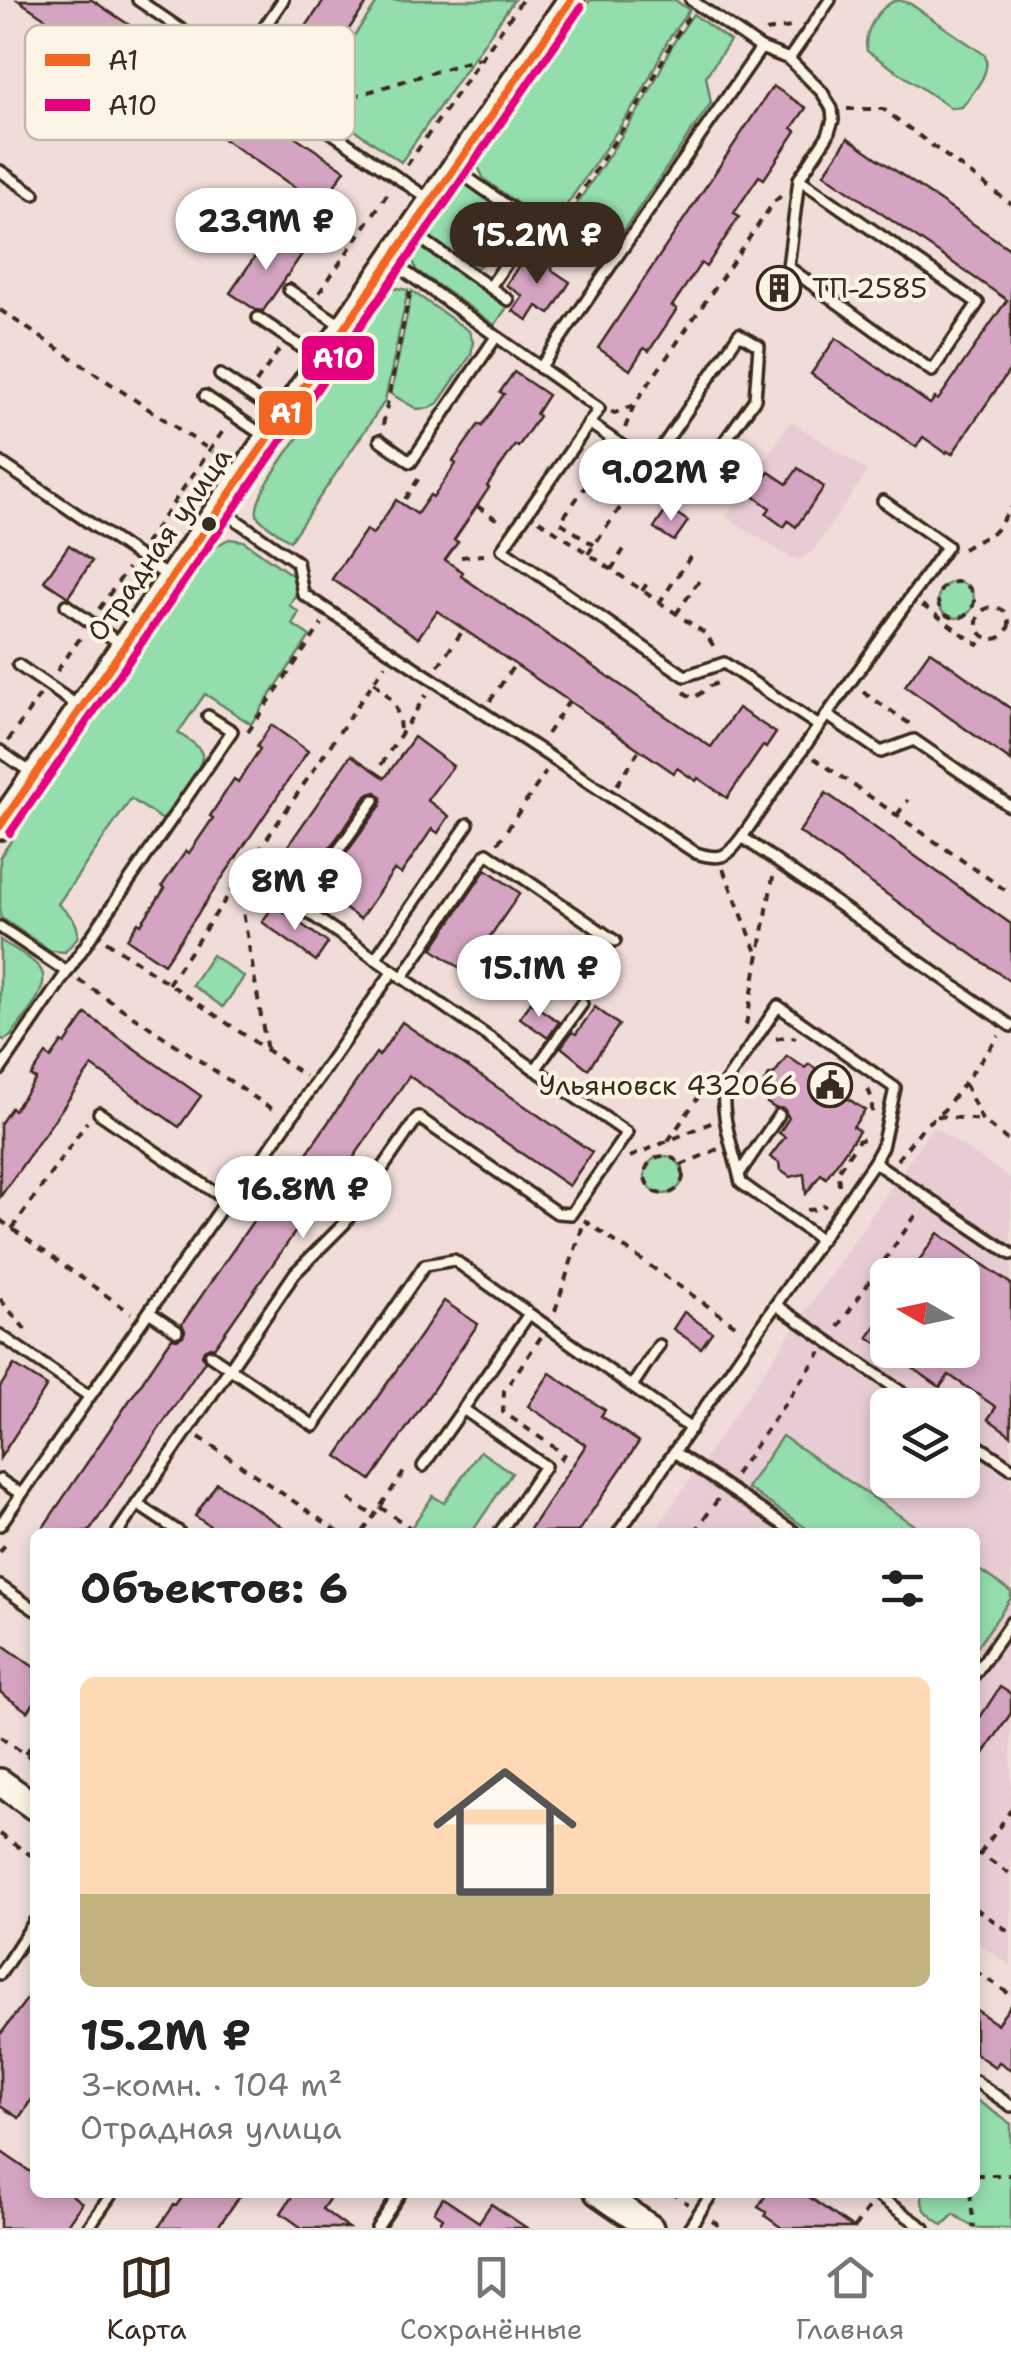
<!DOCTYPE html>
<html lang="ru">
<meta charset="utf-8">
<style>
:root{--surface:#fff;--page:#f2f2f2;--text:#222;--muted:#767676;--line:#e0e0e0;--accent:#3b2a1e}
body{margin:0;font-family:"Shantell Sans",sans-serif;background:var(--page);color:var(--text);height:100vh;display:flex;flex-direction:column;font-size:38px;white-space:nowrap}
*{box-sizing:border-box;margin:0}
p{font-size:32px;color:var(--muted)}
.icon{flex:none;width:55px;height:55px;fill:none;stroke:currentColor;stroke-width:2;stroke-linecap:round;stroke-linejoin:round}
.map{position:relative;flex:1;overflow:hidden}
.details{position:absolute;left:30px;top:1528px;width:950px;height:670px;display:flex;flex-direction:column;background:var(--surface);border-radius:15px;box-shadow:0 5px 15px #0003}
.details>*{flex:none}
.needle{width:65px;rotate:279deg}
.buttons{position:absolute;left:870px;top:1258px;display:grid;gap:20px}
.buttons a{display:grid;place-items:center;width:110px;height:110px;border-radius:15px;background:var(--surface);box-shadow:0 5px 15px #0003;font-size:50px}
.price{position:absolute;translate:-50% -85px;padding:0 22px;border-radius:35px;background:#fff;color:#222;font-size:32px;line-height:65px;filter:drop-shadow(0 2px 5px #0008)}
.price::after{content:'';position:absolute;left:50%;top:60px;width:30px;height:22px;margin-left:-15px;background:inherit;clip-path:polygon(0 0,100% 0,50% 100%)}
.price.selected{background:var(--accent);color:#fff}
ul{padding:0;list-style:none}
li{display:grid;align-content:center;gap:20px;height:530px;padding:0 50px}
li+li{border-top:2px solid var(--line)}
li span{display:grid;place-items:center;height:310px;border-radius:15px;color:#555}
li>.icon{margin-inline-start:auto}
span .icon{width:180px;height:180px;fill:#fffc;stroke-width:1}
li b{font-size:42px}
h2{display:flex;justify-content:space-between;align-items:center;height:120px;padding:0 50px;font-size:42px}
.tabs{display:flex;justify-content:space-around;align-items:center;height:140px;border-top:2px solid var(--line);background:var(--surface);font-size:28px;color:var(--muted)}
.tabs a{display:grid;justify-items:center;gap:5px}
.tabs .selected{color:var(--accent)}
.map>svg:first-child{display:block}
.built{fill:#e8ccd3;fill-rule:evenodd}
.green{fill:#94ddad;stroke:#688466;stroke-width:2.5}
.building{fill:#d5a4c2;stroke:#3b2a1e;stroke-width:2.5}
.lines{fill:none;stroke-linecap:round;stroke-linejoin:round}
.lane-casing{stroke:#3b2a1e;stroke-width:16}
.secondary-casing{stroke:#3b2a1e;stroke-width:32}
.path{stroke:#3b2a1e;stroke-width:4;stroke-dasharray:8 8;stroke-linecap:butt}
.lane{stroke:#fcf5e5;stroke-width:9}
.secondary{stroke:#fcf5e5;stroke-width:25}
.bus-1-casing{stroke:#fcf5e5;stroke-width:15}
.bus-2-casing{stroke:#fcf5e5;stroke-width:15}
.bus-1{stroke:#f26522;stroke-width:8}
.bus-2{stroke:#e5007d;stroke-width:8}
.bus-dot{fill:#3b2a1e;stroke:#fcf5e5;stroke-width:4}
.labels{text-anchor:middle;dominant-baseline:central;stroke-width:8;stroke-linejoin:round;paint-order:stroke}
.poi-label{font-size:28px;fill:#3b2a1e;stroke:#fcf5e5;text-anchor:start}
.street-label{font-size:28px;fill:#3b2a1e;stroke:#fcf5e5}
.key{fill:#fcf5e5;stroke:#c2b8a9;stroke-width:2.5}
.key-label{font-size:28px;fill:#3b2a1e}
.line-badge{stroke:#fcf5e5;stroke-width:4}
.badge-label{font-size:28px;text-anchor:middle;font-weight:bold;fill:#fff}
</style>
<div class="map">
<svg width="1011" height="2228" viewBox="0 0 1011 2228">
<rect width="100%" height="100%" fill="#f0ddda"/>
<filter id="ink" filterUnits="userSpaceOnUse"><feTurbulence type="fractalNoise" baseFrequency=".01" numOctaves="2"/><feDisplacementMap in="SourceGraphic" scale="20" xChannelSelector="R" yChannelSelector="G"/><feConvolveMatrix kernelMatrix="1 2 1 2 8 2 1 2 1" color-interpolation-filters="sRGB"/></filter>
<g filter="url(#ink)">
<!-- built -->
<g class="built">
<path d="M791 421 868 471 812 552 799 560 789 557 726 517Z"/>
<path d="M933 1126 1011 1179V1966L975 1941V1532H654ZM888 1275H962V1350H888ZM888 1405H962V1480H888Z"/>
</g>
<!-- green -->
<g class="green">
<path d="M379 0H514L401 162 310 99Z"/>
<path d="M590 0H675L689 10 668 40 640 97 551 228 484 179 478 167 480 161Z"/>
<path d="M897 0 909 3 985 55C992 73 973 92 962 107L951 108 867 51C862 32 879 6 897 0Z"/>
<path d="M693 14 730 41 706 76 711 103 606 256C587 273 561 261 555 237L646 99 674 42Z"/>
<path d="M465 184 470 185 512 217 510 223 482 264 476 268 467 264 432 240 430 235Z"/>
<path d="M420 247 507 307 495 325 416 270 413 259Z"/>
<path d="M397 288 408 290 385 401 290 541C283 536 262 523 258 517 248 500 300 436 310 421L304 415 390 292Z"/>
<path d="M412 291 469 331 473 342 471 355 438 403 429 408 417 409 391 394Z"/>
<path d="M229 539 243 541 296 578 299 590 289 605 299 612 292 624 310 636 251 724 205 694 178 733C185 738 200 745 202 755 204 767 171 808 163 820L131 799 58 904C68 914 81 922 77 938L65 952 51 951 0 917V857L214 547Z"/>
<circle cx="956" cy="600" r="18"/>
<path d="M0 940C12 948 33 958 41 970 52 988 21 1021 11 1036L4 1040 0 1038Z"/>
<path d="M212 955 244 977 223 1007 192 985Z"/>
<circle cx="664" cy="1175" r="19"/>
<path d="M782 1436 924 1532H812L747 1488Z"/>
<path d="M480 1451 512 1473 472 1532H408L433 1496 444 1503Z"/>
<path d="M975 1567 1011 1592V1598L978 1646 975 1644Z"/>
<path d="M975 2099 1011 2124V2228H974L954 2214 943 2225C931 2216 918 2209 923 2193L975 2192Z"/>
</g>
<!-- building -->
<g class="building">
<path d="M18 0H92L345 170 321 205Z"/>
<path d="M324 0H369L316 77 286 56Z"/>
<path d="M773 86 806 108 792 128 796 131 764 179 759 176 734 213 739 217 706 267 701 263 672 306 677 309 649 351 644 348 630 370 598 348Z"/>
<path d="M848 138 1011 250V368L952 454 947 451 946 453 923 437 916 447 811 374 836 338 930 404 935 398 938 400 1007 300 824 174Z"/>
<path d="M271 233 302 254 263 311 256 310 230 293Z"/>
<path d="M527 253 542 264H551L552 270 570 282 550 314 537 306 528 320 513 311 523 296 506 285Z"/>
<path d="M772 271 798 290 787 306 760 286Z"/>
<path d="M514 372 548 395 536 414 539 416 518 447 515 445 487 486 489 488 454 540 458 542 445 560 463 572 461 576 711 747 738 708 776 733 766 748 763 746 727 798 698 778 696 781 677 768 674 773 437 611 418 638 332 579 366 530 373 534 396 500 417 514 430 495 433 497 456 464 453 461 479 424 482 426 504 394 500 392Z"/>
<path d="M798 468 824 487 796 527 788 521 784 527 766 514 770 508 752 495 769 472 787 484Z"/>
<path d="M668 508 688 521 674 541 654 528Z"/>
<path d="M69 545 92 561 68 597 44 581Z"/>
<path d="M930 651 1011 709V761L905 686Z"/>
<path d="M271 725 308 751 164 964 127 939 138 922 141 924 165 888 162 886 186 851 189 853 213 818 210 816 234 779 238 782 260 749 257 746Z"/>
<path d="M414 737 453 766 427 800 449 816 438 833 432 829 401 874 394 870 360 919 319 891 381 805 382 798 376 792 367 795 306 882 300 878 280 908 256 892 351 755 385 778Z"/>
<path d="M826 793 1011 924V982L799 832Z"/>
<path d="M486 869 520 893 489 938 505 950 482 983 432 949Z"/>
<path d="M274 905 328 943 316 961 262 922Z"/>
<path d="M530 1002 559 1022 548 1038 520 1018Z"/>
<path d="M595 1007 619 1025 588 1069 561 1047 572 1032 576 1034Z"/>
<path d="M86 1014 201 1096 179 1127 92 1066 0 1197V1124L11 1108 14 1110 36 1079 31 1076 46 1054 51 1058 62 1042 65 1044Z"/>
<path d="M402 1022 592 1152 569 1186 409 1076 310 1222 305 1218 214 1348 210 1347 204 1350 202 1355 205 1361 89 1532H40L172 1338 177 1339 183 1336 185 1331 182 1324 271 1195 276 1198 376 1053 379 1056Z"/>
<path d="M787 1056 805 1068 809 1064 850 1093 847 1098 865 1110 853 1127 859 1131 826 1178 821 1174 806 1194 804 1174 790 1177 780 1170 779 1163 770 1157 785 1137 779 1133 789 1118 784 1109 775 1108 767 1103 764 1083 769 1075 775 1073Z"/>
<path d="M938 1233 1011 1284V1435L988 1419 996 1407 949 1375 940 1387 868 1337 888 1309V1350H962V1275H909Z"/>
<path d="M444 1301 478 1324 371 1480 337 1456Z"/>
<path d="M684 1312 712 1332 701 1348 673 1329Z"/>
<path d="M14 1365 47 1386 0 1458V1387Z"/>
<path d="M550 1373 605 1410 601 1416 639 1442 578 1532H528L586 1445 528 1406Z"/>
<path d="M217 1483 290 1532H219L195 1516Z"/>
<path d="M0 1643 35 1668V1701L28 1712 0 1692Z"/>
<path d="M1000 1687 1011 1694V1713L975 1767V1725Z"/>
<path d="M35 1988V2094L19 2118 0 2106V2035Z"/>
<path d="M1011 2005V2070L999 2062 995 2067 975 2053V2009L997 2024Z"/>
<path d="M0 2151 35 2175V2192H68L82 2203 65 2228H0Z"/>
<path d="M186 2192H243L217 2228H158L174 2205 176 2206Z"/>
<path d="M295 2192H334L322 2209 348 2228H302L281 2213Z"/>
<path d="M768 2192H802L853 2228H782L765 2216 766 2212 758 2207Z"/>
<path d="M443 2198 479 2222 491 2204 527 2228H437L443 2218 434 2212Z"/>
</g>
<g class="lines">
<defs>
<g id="lane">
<path d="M138 0 430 200"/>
<path d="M691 0 761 48 789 59 822 92 832 109 833 120 828 135 799 179 978 303 932 371 788 267 799 179"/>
<path d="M789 59 830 0"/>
<path d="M237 67 283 0"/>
<path d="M455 169 533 224 490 287"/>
<path d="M0 171 34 194"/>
<path d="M413 233 508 300"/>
<path d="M393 263 599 409 502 549 685 676 724 663 819 726 742 837"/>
<path d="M289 290 342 326"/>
<path d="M258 318 319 359"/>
<path d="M540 368 761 48"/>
<path d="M220 375 280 415"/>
<path d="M205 396 266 437"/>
<path d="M589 423 650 465 739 334 759 346 755 399 710 462"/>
<path d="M380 440 411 462 496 337"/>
<path d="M0 462 169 577"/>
<path d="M220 509 297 562 303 594 696 853C722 861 727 857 742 837L1011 1026"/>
<path d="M66 605 121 644"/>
<path d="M18 665 78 706"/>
<path d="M827 715 881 752 914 740 1011 807"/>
<path d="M819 726 947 546 883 501"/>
<path d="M0 751 33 774"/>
<path d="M0 927 67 972 0 1070"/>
<path d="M375 959 468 824"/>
<path d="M67 972 232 731 208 716"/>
<path d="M402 978 487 853 615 941"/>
<path d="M535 1070 582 1004"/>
<path d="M99 1113 226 1200"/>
<path d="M874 1162 1011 1254"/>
<path d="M739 1174 779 1115"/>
<path d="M776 1305 920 1405"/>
<path d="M149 1312 177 1331"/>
<path d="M0 1335 89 1396"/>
<path d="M210 1355 314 1426 425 1265 454 1260 691 1429"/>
<path d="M632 1386 659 1345"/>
<path d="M962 1435 1011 1468"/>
<path d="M674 1452 794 1532"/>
<path d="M423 1466 463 1409"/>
<path d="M0 1480 21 1494"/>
<path d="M137 1504 179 1532"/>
<path d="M0 1525 236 1187 258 1165 393 971"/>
<path d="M118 1532 295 1273 345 1223 418 1117 557 1213 571 1214 627 1133 299 906 374 800"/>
<path d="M500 1532 545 1466 463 1409 529 1314"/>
<path d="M619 1532 874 1162 882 1147 895 1088 778 1006 725 1083C719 1115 734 1151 741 1183L821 1240"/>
<path d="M0 1586 35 1610"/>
<path d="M975 1674 1011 1622"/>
<path d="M0 1974 35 1921"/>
<path d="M975 2081 1011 2106"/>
<path d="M872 2192 924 2228"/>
<path d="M88 2228 113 2192"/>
<path d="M377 2228 401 2192"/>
<path d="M689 2228 713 2192"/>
</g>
<g id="secondary">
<path d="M0 826 571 0"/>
<path d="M0 1782 35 1807"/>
<path d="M598 2192 650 2228"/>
</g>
</defs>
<!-- lane casing -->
<use href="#lane" class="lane-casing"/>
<!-- secondary casing -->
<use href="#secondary" class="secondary-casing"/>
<!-- path -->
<g class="path">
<path d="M766 31 791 27"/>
<path d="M322 106 480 58"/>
<path d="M847 109H883L1011 204"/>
<path d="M407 165 522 0"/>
<path d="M547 233 552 236 643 98 673 40 689 16"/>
<path d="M319 293 390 190"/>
<path d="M0 310 225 460"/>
<path d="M256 383 279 350"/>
<path d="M611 412 615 413 634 405"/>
<path d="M383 425 410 292"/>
<path d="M625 428 634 405 774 202 781 196"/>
<path d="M405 499 421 475"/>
<path d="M477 506 502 523"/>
<path d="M539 520 706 634 716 650"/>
<path d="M145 544 225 428"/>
<path d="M963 549 995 531 1011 508"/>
<path d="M588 554 594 545 634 488 601 465 560 522 594 545"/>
<path d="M461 557 484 555"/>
<path d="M611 570 626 546"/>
<circle cx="956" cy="600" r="18"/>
<path d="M642 591 648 582"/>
<path d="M659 603 693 553"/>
<path d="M922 605 978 645 985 636"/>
<circle cx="993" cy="623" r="16"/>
<path d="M99 609 128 568"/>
<path d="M676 614 701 578"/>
<path d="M438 666 464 629"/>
<path d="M57 671 83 634"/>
<path d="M374 682C393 700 399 706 400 733"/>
<path d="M684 692 693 699 710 686 718 683"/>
<path d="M863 692 913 726"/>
<path d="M490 701 515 664"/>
<path d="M248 732 322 624"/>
<path d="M547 734 569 701"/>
<path d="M8 741 40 695"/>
<path d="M814 758 1011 894"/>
<path d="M381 765 426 695"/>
<path d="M617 785 640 749"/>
<path d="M897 815 908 800"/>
<path d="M498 843 546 772"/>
<path d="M723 869 759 957"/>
<path d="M238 883 267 1051"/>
<path d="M106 941 305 1076"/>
<path d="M79 980 275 1111"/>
<path d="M168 984 385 665"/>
<path d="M746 1025 773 877"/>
<path d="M776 1039 788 1036 796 1038"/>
<path d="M965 1084 982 1120 1011 1143"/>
<path d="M868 1089 872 1099V1114"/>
<path d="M937 1116 982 1120"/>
<path d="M668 1141 708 1083"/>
<circle cx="664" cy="1175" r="19"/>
<path d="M630 1157 713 1122"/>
<path d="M897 1160 924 1126 944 1110 999 1036"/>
<path d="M681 1165 718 1149"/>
<path d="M839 1185 838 1171 858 1141 867 1138"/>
<path d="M807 1210 817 1209 826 1205"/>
<path d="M0 1220 131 1313"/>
<path d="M584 1220 741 1329"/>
<path d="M12 1229 87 1122"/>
<path d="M0 1299 30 1335"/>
<path d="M555 1311 583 1225"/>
<path d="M838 1327 918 1212"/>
<path d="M541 1337 504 1391 503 1412 564 1454 559 1462"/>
<path d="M199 1437 339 1532"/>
<path d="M735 1475 821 1352"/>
<path d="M349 1499 374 1516"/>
<path d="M380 1507 416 1532"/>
<path d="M363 1532 408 1466"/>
<path d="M695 1532 718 1499"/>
<path d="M0 1552 9 1539"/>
<path d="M0 1737 35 1761"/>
<path d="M25 1754 35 1740"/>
<path d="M0 1834 35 1858"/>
<path d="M980 1854 1011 1810"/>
<path d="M975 1855 980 1854 1011 1875"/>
<path d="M975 1908 1011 1933"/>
<path d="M975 1971 1011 1995"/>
<path d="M975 2175H1011"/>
<path d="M671 2192 688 2204"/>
<path d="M970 2192 974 2228"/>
<path d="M712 2221 723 2228"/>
<path d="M854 2228 869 2207"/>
</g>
<!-- lane -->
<use href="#lane" class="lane"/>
<!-- secondary -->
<use href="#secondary" class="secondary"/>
<defs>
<path id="bus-1" d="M0 826 571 0"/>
<path id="bus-2" d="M10 833 581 7"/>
</defs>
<!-- bus-1 casing -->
<use href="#bus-1" class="bus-1-casing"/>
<!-- bus-2 casing -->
<use href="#bus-2" class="bus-2-casing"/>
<!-- bus-1 -->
<use href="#bus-1" class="bus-1"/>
<!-- bus-2 -->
<use href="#bus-2" class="bus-2"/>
</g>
</g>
<!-- icons -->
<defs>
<symbol id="building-ring" viewBox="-11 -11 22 22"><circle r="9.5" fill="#fcf5e5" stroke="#3b2a1e" stroke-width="1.5"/><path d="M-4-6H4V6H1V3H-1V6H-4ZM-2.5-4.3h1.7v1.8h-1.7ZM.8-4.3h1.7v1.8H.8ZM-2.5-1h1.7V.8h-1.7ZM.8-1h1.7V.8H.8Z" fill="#3b2a1e"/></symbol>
<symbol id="civic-ring" viewBox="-11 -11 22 22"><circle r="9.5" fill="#fcf5e5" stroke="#3b2a1e" stroke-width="1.5"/><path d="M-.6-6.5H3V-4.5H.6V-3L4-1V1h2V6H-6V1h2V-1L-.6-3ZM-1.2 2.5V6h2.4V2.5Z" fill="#3b2a1e"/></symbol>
</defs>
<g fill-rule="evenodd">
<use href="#building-ring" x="754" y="263" width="50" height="50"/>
<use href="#civic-ring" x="805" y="1060" width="50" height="50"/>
</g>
<!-- markers -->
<circle class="bus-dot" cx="209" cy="524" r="9"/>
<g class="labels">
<!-- poi labels -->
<g class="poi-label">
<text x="812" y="288">ТП-2585</text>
<text x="798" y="1085" text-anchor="end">Ульяновск 432066</text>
</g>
<!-- street labels -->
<g class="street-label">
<text transform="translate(159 544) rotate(-55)">Отрадная улица</text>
</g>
</g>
<!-- legend -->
<rect x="25" y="25" width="330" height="115" rx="15" class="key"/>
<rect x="45" y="54" width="45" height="12" fill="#f26522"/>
<rect x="45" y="99" width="45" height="12" fill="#e5007d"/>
<g class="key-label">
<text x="108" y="70">А1</text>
<text x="108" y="115">А10</text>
</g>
<g class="line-badge">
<rect x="300" y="334" width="76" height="48" rx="10" fill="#e5007d"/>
<rect x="257" y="389" width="57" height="48" rx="10" fill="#f26522"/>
</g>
<g class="badge-label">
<text x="338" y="368">А10</text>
<text x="286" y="423">А1</text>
</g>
</svg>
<div class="buttons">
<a><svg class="needle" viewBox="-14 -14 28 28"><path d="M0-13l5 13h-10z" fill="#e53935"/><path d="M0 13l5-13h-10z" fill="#767676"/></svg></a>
<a><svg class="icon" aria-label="layers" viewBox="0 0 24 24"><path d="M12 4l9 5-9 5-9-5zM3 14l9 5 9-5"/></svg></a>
</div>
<b class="price" style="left:266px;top:273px">23.9M ₽</b>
<b class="price selected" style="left:537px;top:287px">15.2M ₽</b>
<b class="price" style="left:671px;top:524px">9.02M ₽</b>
<b class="price" style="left:295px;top:933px">8M ₽</b>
<b class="price" style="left:539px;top:1020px">15.1M ₽</b>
<b class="price" style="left:303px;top:1241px">16.8M ₽</b>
<section class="details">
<h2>Объектов: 6<svg class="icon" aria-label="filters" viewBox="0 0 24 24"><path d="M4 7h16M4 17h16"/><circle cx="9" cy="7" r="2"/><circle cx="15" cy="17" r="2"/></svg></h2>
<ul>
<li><span style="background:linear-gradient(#ffd9b3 70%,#c2b280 0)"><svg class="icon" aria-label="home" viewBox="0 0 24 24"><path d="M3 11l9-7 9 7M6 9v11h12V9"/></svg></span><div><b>15.2M ₽</b><p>3-комн. · 104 m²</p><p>Отрадная улица</p></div></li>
</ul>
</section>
</div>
<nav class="tabs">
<a class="selected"><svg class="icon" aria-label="map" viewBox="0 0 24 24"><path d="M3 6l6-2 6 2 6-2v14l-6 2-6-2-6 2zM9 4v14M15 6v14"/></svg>Карта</a>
<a><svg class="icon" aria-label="saved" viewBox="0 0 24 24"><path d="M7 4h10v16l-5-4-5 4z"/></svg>Сохранённые</a>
<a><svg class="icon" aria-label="home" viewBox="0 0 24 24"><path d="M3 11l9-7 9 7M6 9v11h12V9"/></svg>Главная</a>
</nav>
